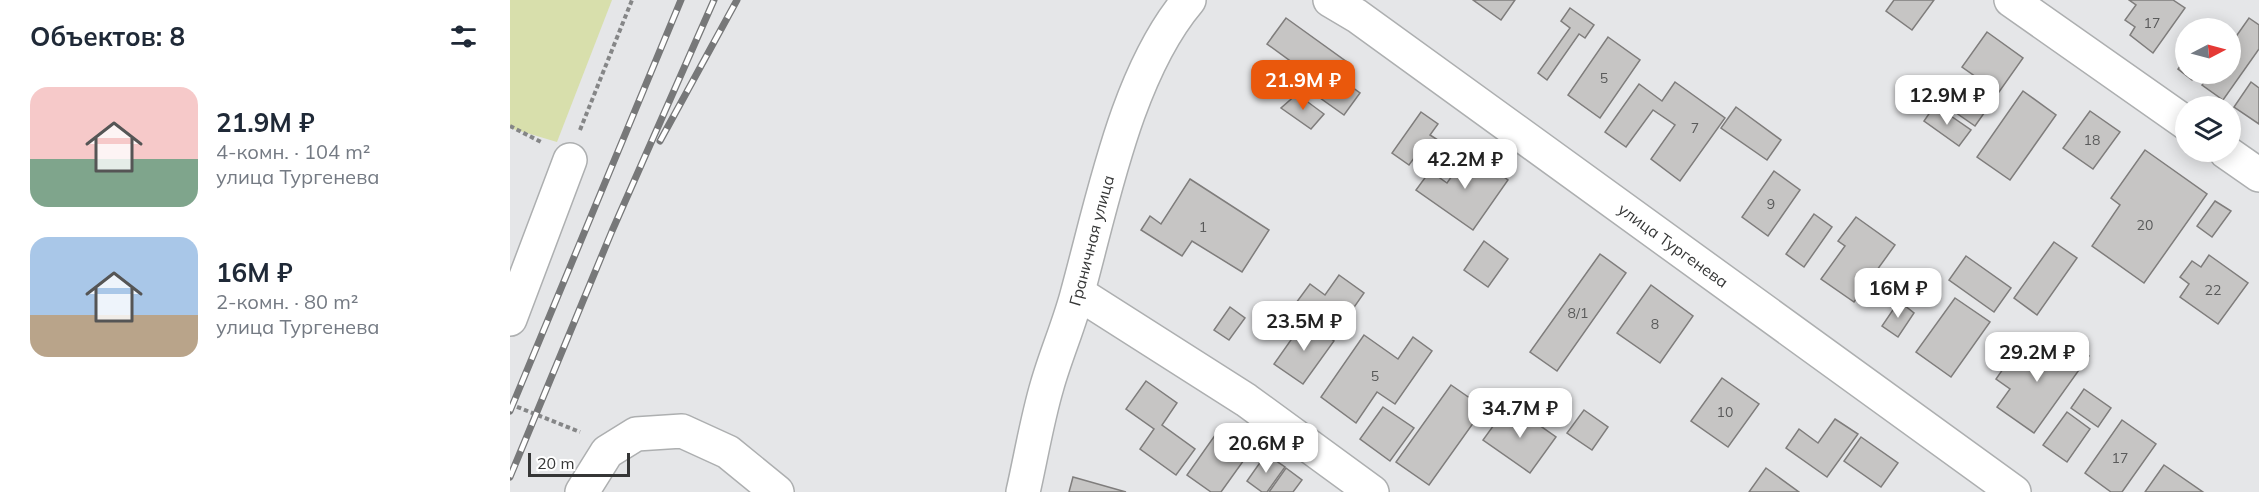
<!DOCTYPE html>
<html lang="ru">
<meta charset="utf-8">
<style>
:root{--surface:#fff;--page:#f2f2f3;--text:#1f2937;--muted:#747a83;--accent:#ea580c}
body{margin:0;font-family:Mulish,sans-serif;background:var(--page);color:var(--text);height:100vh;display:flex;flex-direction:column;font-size:22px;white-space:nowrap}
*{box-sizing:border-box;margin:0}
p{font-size:20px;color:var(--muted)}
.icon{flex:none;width:33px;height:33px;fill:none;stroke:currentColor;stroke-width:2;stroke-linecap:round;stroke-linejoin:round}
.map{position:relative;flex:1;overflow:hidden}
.panel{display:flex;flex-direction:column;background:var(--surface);width:510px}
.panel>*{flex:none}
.needle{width:39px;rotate:84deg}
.tools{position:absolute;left:1665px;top:18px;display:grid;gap:12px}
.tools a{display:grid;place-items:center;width:66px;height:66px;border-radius:50%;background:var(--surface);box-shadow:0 3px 15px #0003;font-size:30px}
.scale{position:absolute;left:18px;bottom:15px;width:102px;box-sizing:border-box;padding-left:6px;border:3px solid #353636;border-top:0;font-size:16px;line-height:21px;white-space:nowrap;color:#353636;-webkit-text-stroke:4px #fff;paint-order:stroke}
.price{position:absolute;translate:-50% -51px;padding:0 14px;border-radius:12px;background:#fff;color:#222;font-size:20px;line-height:39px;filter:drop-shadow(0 2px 3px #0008)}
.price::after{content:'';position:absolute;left:50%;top:36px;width:18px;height:14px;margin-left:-9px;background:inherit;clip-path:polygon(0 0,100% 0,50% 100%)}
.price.on{background:var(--accent);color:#fff}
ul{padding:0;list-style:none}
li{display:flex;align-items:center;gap:18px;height:150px;padding:0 30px}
li span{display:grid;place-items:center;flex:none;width:168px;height:120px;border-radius:18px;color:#555}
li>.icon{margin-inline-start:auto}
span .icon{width:72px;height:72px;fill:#fffc;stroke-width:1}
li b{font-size:26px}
h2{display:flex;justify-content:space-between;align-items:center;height:72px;padding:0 30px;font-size:26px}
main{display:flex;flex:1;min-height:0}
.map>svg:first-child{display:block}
.green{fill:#d8dfac}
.building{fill:#c6c5c4;stroke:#7f7d7c;stroke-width:1.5}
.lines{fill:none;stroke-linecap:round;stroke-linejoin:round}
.street-casing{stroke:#adafb0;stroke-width:36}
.path{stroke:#858687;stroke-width:4;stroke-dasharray:4.5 3;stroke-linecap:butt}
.street{stroke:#fff;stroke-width:33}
.rail-casing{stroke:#777879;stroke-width:7}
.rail{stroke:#fff;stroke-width:4.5;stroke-dasharray:14;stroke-linecap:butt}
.labels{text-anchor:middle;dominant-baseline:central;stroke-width:4.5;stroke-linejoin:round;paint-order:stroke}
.number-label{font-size:14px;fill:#595a5a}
.street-label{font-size:16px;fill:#353636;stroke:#fff}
</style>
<main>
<section class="panel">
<h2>Объектов: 8<svg class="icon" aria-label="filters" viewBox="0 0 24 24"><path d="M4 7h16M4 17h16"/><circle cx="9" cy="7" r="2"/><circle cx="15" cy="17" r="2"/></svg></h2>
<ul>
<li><span style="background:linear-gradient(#f6c9c9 60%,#7fa58c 0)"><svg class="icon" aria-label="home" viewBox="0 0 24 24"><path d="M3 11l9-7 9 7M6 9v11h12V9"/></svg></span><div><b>21.9M ₽</b><p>4-комн. · 104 m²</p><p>улица Тургенева</p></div></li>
<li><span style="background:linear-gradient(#a9c7e8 65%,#b9a48a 0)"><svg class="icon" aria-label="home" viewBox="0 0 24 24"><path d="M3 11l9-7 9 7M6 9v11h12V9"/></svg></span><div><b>16M ₽</b><p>2-комн. · 80 m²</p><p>улица Тургенева</p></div></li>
</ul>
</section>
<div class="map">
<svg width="1749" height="492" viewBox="0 0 1749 492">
<rect width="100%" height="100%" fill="#e5e6e8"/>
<!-- green -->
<path class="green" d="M0 0H102L47 142 0 128Z"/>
<!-- building -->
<g class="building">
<path d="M963 0H1005L991 20Z"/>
<path d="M1384 0H1424L1402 30 1376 11Z"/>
<path d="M1619 0H1663L1675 8 1643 53 1620 35 1625 27 1615 20 1626 5Z"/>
<path d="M1060 8 1084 25 1075 38 1069 34 1037 80 1028 73 1060 28 1051 21Z"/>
<path d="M776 18 837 62 827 76 850 93 834 115 775 73 783 63 757 44Z"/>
<path d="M1739 18 1749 25V49L1713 100 1692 85 1700 74H1720V45Z"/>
<path d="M1477 32 1513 58 1465 126 1442 110 1466 77 1452 67Z"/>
<path d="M1098 37 1130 60 1090 118 1058 95Z"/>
<path d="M1676 58V74H1686L1682 80 1668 69Z"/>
<path d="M1165 82 1215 118 1170 181 1141 159 1165 125 1143 110 1116 147 1095 132 1129 84 1152 101Z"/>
<path d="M1741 82 1749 88V124L1724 107Z"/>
<path d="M1513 91 1546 115 1500 180 1467 157Z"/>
<path d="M787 94 814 114 801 129 771 108Z"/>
<path d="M1425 105 1461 130 1449 146 1414 121Z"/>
<path d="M1226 107 1271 140 1257 160 1211 128Z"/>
<path d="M1580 111 1610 132 1583 169 1553 148Z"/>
<path d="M911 112 928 124 920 135 931 142 914 166 904 158 899 165 882 153Z"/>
<path d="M1635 150 1697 194 1634 283 1582 246 1610 205 1601 198Z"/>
<path d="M959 152 998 180 963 230 906 190 920 171 937 183Z"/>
<path d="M1264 171 1290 190 1258 236 1232 217Z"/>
<path d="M680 179 759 230 732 272 682 241 672 256 631 230 640 216 651 224Z"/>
<path d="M1705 201 1721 211 1702 237 1687 226Z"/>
<path d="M1304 214 1322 227 1294 267 1276 254Z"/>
<path d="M1346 217 1385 245 1344 302 1311 279 1335 246 1328 241Z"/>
<path d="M974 241 998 259 978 287 954 270Z"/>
<path d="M1544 242 1567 258 1527 315 1504 298Z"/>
<path d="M1090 254 1116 273 1047 371 1020 352Z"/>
<path d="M1699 255 1738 283 1708 324 1670 297 1679 284 1670 277 1682 261 1691 267Z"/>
<path d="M1456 256 1501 288 1484 312 1439 280Z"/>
<path d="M829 275 854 293 824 336 783 307 800 284 815 295Z"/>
<path d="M1141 285 1183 316 1150 363 1107 333Z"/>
<path d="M1445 298 1480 322 1441 377 1406 352Z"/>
<path d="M1389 301 1404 313 1388 337 1372 326Z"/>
<path d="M720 307 735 318 719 340 704 330Z"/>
<path d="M795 320 824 341 793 384 764 364Z"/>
<path d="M854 335 888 359 903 337 922 351 885 404 867 392 846 423 811 397Z"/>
<path d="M1558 341 1579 356 1524 433 1487 407 1500 389 1486 379 1511 343 1541 365Z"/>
<path d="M1212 378 1249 404 1218 447 1181 421Z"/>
<path d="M636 381 667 403 652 425 685 449 666 475 630 449 644 429 616 409Z"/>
<path d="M941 385 974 408 919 485 886 462Z"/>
<path d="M1574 389 1601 408 1588 427 1561 408Z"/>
<path d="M999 404 1046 437 1020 473 973 440Z"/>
<path d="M873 407 904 428 880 461 850 439Z"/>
<path d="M1074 410 1098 427 1082 450 1057 433Z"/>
<path d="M1557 412 1580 429 1557 462 1533 445Z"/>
<path d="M1325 419 1348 434 1317 477 1276 448 1289 429 1308 443Z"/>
<path d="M1612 420 1646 444 1612 492H1601L1575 473Z"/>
<path d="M708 431 739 453 711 492H701L677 475Z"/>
<path d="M1351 437 1388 463 1371 487 1334 461Z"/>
<path d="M756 454 775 467 757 492H752L737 481Z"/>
<path d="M1654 465 1693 492H1635Z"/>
<path d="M776 468 792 480 783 492H759Z"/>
<path d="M1256 468 1289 492H1239Z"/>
<path d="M563 477 616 492H559Z"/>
</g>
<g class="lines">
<defs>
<g id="street">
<path id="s1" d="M820 0 847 16 1504 492"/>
<path d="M1501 0 1676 123"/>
<path d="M1716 152 1749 175"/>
<path d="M568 293 736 400 862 492"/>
<path d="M0 319 60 160"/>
<path d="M72 492 97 452 126 434 172 431 218 452 267 492"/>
<path id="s2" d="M513 492C521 457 527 420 537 386 546 354 560 323 568 291 593 200 617 73 679 0"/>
</g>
</defs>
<!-- street casing -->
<use href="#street" class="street-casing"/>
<!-- path -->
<g class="path">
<path d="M0 126 31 142"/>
<path d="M70 130 122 0"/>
<path d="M0 404 70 432"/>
</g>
<!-- street -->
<use href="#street" class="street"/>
<defs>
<g id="rail">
<path d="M150 141 227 0"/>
<path d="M0 411 171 0"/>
<path d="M0 477 102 231 204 0"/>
</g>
</defs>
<!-- rail casing -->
<use href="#rail" class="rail-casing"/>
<!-- rail -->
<use href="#rail" class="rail"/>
</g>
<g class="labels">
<!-- number labels -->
<g class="number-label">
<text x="1642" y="23">17</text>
<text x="1094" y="78">5</text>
<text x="1185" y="128">7</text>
<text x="1582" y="140">18</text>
<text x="1261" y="204">9</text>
<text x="1635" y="225">20</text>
<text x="693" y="227">1</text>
<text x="1703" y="290">22</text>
<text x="1068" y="313">8/1</text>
<text x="1145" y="324">8</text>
<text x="865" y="376">5</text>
<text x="1215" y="412">10</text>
<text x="1610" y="458">17</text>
</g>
<!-- street labels -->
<g class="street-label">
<text stroke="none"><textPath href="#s2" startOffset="261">Граничная улица</textPath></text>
<text stroke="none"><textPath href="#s1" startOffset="422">улица Тургенева</textPath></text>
</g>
</g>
</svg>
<div class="tools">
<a><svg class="needle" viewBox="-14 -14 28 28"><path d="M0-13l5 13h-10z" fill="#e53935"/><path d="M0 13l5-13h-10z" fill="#747a83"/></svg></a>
<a><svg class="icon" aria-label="layers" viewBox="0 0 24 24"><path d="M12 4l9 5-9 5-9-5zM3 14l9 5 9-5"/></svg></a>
</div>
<div class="scale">20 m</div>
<b class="price on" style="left:793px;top:111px">21.9M ₽</b>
<b class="price" style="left:1437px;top:126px">12.9M ₽</b>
<b class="price" style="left:955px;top:190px">42.2M ₽</b>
<b class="price" style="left:1388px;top:319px">16M ₽</b>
<b class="price" style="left:794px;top:352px">23.5M ₽</b>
<b class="price" style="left:1527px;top:383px">29.2M ₽</b>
<b class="price" style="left:1010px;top:439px">34.7M ₽</b>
<b class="price" style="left:756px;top:474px">20.6M ₽</b>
</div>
</main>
